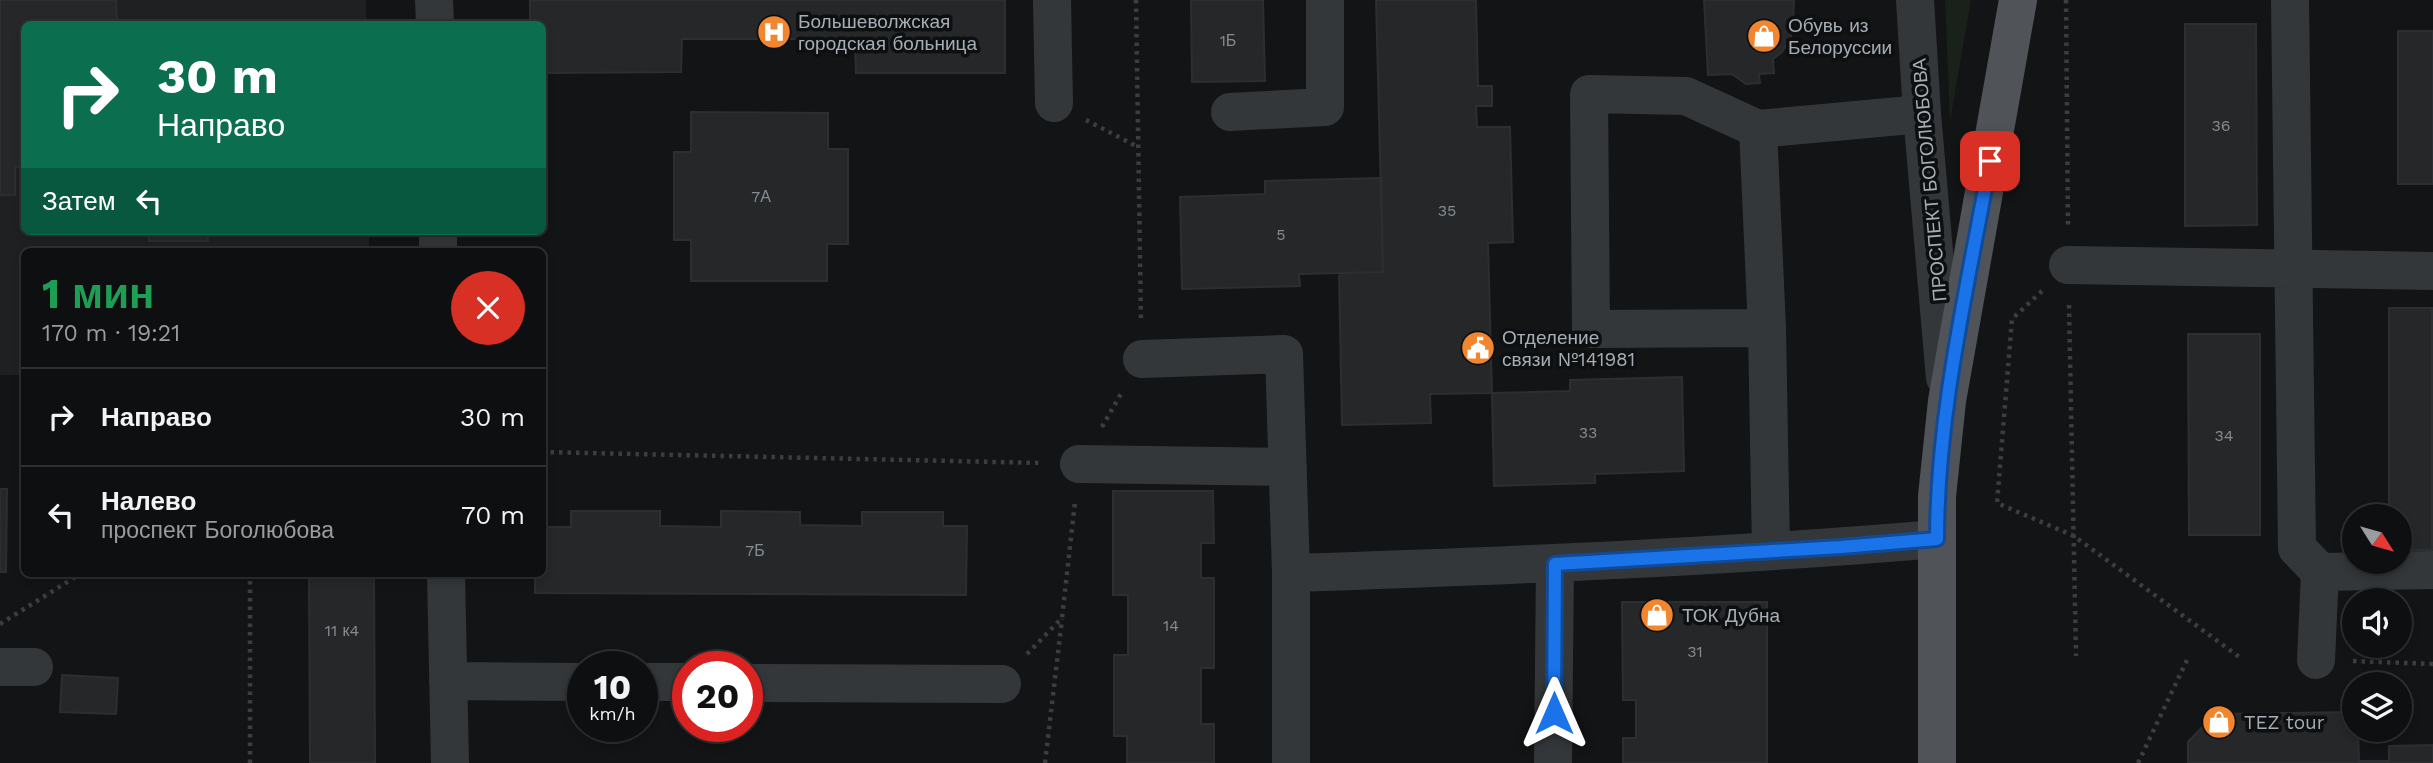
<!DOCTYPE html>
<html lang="ru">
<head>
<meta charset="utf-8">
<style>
	:root { --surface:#0e0f10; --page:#171819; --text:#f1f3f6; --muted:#9b9c9f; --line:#2e2f30 }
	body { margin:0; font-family:"Work Sans",sans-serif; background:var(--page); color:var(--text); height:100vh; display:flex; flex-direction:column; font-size:26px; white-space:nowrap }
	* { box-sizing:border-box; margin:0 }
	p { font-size:23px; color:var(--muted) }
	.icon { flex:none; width:38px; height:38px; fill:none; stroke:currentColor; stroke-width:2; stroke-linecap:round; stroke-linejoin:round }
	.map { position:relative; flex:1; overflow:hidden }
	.panel { position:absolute; left:21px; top:248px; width:525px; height:329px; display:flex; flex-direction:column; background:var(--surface); border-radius:10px; box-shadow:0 4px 10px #0003,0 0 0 2px var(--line) }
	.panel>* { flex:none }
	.guide { position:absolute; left:21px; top:21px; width:525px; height:214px; border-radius:10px; box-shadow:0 4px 10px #0003,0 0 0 2px var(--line); background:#0b6e4f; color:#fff; overflow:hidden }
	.needle { width:46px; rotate:127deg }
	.fabs { position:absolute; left:2342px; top:504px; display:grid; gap:14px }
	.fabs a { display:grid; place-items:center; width:70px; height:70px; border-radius:50%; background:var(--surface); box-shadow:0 4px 10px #0003,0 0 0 2px var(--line); font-size:35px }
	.speed { position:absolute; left:567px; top:651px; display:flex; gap:14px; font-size:35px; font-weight:700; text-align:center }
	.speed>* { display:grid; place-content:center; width:91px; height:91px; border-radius:50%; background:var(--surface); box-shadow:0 4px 10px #0003,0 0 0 2px var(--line); line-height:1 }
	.speed small { font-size:18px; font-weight:400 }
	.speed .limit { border:10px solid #d22; background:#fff; color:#111 }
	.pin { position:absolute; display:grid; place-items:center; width:60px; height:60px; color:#fff; margin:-30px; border-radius:14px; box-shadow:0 4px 10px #0006 }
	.me { position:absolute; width:77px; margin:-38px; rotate:0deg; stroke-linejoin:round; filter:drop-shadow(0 0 5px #0008) }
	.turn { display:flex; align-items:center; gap:24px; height:147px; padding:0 21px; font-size:32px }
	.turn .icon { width:91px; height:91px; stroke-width:2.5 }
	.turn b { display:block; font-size:49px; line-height:60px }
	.then { display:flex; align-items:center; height:66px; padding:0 21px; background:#0003; gap:14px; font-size:26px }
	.round { display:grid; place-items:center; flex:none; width:74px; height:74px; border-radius:37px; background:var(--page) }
	.headline { display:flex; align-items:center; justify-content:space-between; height:119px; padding:0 21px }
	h1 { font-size:42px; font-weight:700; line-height:52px; color:#1e9e55 }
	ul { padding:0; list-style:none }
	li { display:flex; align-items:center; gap:21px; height:98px; padding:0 21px; border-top:2px solid var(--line) }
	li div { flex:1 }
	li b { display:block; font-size:26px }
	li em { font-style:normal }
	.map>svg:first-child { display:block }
	.built { fill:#1f2022 }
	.green { fill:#1a201a }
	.building { fill:#262729; stroke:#2d2e31; stroke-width:2 }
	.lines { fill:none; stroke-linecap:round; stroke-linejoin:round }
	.path { stroke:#3a3e41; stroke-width:4.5; stroke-dasharray:3.5 5; stroke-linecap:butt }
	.minor { stroke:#34373a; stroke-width:38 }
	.major { stroke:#505459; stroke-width:38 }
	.route-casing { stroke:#114b97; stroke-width:18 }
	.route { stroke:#1a73e8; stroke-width:12 }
	.labels { text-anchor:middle; stroke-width:7; stroke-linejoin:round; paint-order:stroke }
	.number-label { font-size:16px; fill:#848c92 }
	.poi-label { font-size:19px; fill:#a5aeb6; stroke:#0e0f10; text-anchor:start }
	.street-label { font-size:19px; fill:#a5aeb6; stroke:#0e0f10 }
</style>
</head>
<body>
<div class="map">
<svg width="2433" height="763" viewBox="0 0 2433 763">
	<rect width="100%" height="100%" fill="#131415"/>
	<path class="built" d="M0,0H366V24H24V231H369V252H24V375H0Z"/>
	<path class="green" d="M1945,0H1971L1950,121Z"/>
	<path class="building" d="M0,0H116L117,24H24V167H15V195H0Z
		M530,0H1005V73H856L855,39H682L681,72L542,73V24H530Z
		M1191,0H1263L1265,81L1192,82Z
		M1376,0H1476L1478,86H1492V106H1476L1477,127H1510L1513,242L1488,243L1492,393L1430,394L1431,423L1342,425L1339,273L1383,272Z
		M1704,0H1794L1793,28L1790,39L1782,52L1773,59L1774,73L1759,74L1760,83L1746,84L1732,74L1708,75Z
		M2185,24H2256L2257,225L2185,226Z
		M2398,31H2433V184H2398Z
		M691,112L828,113V149H848V244H827V281H691V240H674V152H691Z
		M1381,178L1383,272L1299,274L1300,286L1182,289L1180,197L1265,194V181Z
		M149,231H208V241H149Z
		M2389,308H2432V550H2399V516H2389Z
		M2188,334H2260V535H2189Z
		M1682,377L1684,471L1595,474V483L1494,486L1492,393L1570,391V380Z
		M0,489H7L6,572H0Z
		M1113,491H1213L1214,543H1201V578H1214V668H1201V724H1214V763H1127V736H1114V655H1128V595H1113Z
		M571,511H660V526L721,527V511L800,512V525L862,526V512H943V526H967L966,595L535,593V574H542V527H571Z
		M309,574H374L375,763H310Z
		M1622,602H1767V763H1623V738H1636V700H1623Z
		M62,675L118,678L116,714L60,712Z
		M2354,712V730H2358L2359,763H2188V742L2215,714Z
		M2433,745V763H2359V761H2389V746Z"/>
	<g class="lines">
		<path class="path" d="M1136,0L1141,322
			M2066,0L2068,227
			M1086,120L1138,147
			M2042,291L2012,319L1997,503L2074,536L2242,659
			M2069,305L2076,656
			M1102,427L1122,392
			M542,452L1043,463
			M0,624L80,574
			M1027,654L1062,618L1075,502
			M2353,661L2433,664
			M250,763V574
			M1045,763L1062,619
			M2138,763L2188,658"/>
		<path class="minor" d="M434,0L435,24
			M1052,0L1054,103
			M1915,0L1922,114L1945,378
			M2290,0L2297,548L2320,572
			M1230,112L1325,107V0
			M1758,129L1767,328L1771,551
			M438,231V252
			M2068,265L2433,271
			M1767,328L1591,329L1589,94L1686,96L1758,129L1922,114
			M1142,359L1284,354L1291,573
			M1079,464L1288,467
			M446,574L450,763
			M2316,660L2320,572L2433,570
			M0,667H34
			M448,681L583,682
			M642,682H688
			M747,683L1002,684
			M1291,763V573C1506,566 1722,557 1937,539
			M1553,763L1555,564"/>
		<path class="major" d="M1937,763V496L1947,401L2018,0"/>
	</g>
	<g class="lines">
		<g class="route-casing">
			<path id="route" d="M1554,713L1555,564L1841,547L1937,539C1937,413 1968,285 1990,161"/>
		</g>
		<use href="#route" class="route"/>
	</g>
	<defs>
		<g id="hospital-disc" transform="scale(1.75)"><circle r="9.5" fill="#f2862e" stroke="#0e0f10"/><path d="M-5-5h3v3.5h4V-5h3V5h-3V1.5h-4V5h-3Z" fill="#fff"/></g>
		<g id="shop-disc" transform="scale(1.75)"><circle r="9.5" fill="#f2862e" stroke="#0e0f10"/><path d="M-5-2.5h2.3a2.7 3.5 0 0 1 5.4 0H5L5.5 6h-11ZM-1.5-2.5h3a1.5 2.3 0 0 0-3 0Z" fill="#fff"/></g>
		<g id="civic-disc" transform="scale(1.75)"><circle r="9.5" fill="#f2862e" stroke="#0e0f10"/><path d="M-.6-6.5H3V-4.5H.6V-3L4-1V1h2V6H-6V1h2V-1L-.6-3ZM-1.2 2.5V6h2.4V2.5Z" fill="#fff"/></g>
	</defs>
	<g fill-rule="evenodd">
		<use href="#hospital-disc" x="774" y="32"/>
		<use href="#shop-disc" x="1764" y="36"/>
		<use href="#civic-disc" x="1478" y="348"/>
		<use href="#shop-disc" x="1657" y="615"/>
		<use href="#shop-disc" x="2219" y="722"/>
	</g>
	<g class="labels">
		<g class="number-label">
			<text x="1228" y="46">1Б</text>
			<text x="2221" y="131">36</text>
			<text x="761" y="202">7А</text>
			<text x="1447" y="216">35</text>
			<text x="1281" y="240">5</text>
			<text x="1588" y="438">33</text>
			<text x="2224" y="441">34</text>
			<text x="755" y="556">7Б</text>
			<text x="1171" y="631">14</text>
			<text x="342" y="636">11 к4</text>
			<text x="1695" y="657">31</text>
		</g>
		<g class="poi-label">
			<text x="798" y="28">Большеволжская<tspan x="798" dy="22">городская больница</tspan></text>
			<text x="1788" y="32">Обувь из<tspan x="1788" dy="22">Белоруссии</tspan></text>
			<text x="1502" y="344">Отделение<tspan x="1502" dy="22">связи №141981</tspan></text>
			<text x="1682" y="622">ТОК Дубна</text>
			<text x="2244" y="729">TEZ tour</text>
		</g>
		<g class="street-label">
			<text transform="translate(1929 180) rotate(-95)" y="7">ПРОСПЕКТ БОГОЛЮБОВА</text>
		</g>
	</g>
</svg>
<div class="fabs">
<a><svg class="needle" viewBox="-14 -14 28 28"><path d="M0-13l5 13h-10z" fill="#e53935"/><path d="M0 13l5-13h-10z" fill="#9b9c9f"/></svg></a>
<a><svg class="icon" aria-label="sound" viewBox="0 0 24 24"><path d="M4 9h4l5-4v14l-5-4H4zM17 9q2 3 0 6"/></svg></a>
<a><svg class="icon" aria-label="layers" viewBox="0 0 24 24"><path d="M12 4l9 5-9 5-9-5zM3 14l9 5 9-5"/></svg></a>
</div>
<div class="speed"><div>10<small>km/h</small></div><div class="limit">20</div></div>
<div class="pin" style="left:1990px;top:161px;background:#d93025"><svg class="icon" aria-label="arrive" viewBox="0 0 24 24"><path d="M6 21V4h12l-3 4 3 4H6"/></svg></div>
<svg class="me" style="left:1554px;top:713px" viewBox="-20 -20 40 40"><path d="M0-17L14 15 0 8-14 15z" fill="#1a73e8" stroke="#fff" stroke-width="4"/></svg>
<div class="guide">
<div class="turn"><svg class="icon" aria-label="right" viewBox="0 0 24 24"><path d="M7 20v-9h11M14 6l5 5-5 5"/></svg><div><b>30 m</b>Направо</div></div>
<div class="then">Затем<svg class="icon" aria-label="left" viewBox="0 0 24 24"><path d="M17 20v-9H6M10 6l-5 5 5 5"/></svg></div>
</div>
<section class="panel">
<div class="headline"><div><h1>1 мин</h1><p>170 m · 19:21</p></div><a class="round" style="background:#d93025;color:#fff"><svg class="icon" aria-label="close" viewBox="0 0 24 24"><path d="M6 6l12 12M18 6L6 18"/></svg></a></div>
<ul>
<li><svg class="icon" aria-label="right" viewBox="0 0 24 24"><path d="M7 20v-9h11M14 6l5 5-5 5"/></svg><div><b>Направо</b></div><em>30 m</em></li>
<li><svg class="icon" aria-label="left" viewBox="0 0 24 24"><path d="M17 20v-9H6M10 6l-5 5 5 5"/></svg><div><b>Налево</b><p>проспект Боголюбова</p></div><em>70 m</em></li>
</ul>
</section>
</div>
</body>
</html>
